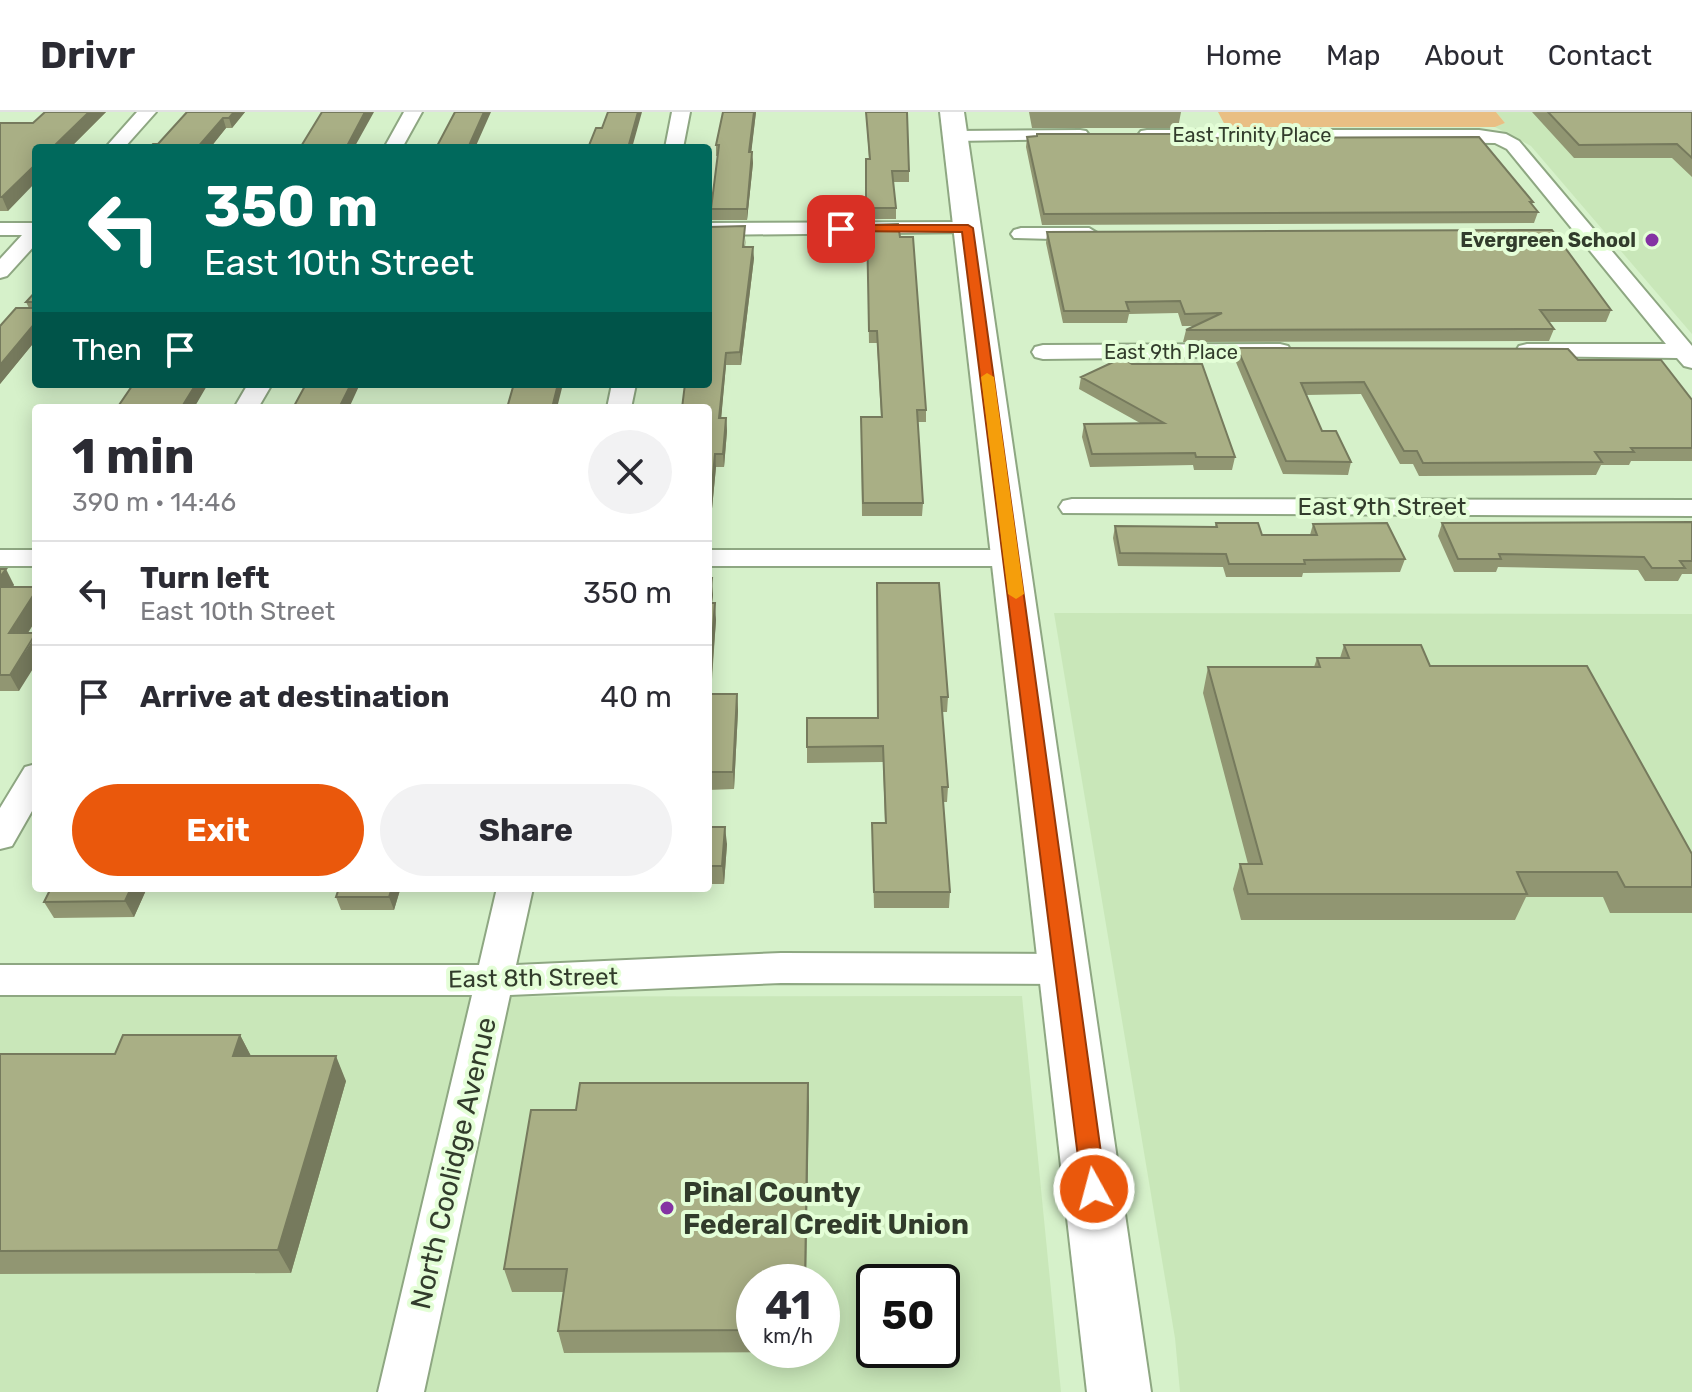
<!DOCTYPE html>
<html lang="en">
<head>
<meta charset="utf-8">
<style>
	:root { --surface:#fff; --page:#f2f2f3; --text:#2b2b33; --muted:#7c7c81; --line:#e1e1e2; --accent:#ea580c }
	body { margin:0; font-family:Rubik,sans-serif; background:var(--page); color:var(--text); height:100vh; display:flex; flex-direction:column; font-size:30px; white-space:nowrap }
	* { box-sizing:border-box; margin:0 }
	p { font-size:26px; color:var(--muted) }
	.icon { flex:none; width:44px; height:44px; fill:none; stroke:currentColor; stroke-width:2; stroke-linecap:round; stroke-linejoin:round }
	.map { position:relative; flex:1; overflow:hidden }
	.sheet { position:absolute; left:32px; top:292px; width:680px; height:488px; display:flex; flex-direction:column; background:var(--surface); border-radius:8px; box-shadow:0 4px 20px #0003 }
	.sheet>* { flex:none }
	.banner { position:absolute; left:32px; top:32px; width:680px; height:244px; border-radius:8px; box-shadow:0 4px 20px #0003; background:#00695c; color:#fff; overflow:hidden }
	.speed { position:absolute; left:736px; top:1152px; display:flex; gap:16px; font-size:40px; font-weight:700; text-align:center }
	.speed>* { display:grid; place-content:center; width:104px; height:104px; border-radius:50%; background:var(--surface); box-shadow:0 4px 20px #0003; line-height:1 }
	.speed small { font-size:20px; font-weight:400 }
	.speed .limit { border:4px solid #111; border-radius:12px; background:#fff; color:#111 }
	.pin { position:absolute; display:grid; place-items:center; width:68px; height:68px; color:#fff; margin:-34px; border-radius:16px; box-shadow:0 4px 12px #0006 }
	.me { position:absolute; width:88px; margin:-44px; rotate:353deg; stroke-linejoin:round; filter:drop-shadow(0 0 6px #0008) }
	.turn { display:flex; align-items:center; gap:28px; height:168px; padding:0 40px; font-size:36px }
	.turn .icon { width:104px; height:104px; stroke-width:2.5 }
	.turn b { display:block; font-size:56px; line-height:68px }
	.then { display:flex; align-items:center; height:76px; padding:0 40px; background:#0003; gap:16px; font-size:30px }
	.round { display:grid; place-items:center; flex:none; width:84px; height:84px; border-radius:42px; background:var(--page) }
	.headline { display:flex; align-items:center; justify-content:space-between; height:136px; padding:0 40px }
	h1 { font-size:48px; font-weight:700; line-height:60px }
	.primary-button { display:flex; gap:16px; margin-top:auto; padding:16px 40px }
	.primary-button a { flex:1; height:92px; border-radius:48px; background:var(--accent); color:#fff; font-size:32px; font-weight:700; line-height:92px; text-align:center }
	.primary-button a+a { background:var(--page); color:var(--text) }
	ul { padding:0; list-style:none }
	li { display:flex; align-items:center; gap:24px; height:104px; padding:0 40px; border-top:2px solid var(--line) }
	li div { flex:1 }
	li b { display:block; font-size:30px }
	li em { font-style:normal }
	header { display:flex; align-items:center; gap:48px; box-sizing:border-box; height:112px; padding:0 40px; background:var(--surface); border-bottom:2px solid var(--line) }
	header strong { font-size:38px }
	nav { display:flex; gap:44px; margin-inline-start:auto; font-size:28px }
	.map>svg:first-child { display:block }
	.built { fill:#c9e7b9; fill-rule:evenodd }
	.green { fill:#e9bf84 }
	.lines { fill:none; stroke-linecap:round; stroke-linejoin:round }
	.street-casing { stroke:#8ea782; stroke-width:4 }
	.secondary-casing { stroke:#8ea782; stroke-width:4 }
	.street { fill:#fff; fill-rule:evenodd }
	.secondary { fill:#fff; fill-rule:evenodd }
	.wall { fill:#919672 }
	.shaded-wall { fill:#767a5d }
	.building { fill:#a9af85; stroke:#767a5d; stroke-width:2 }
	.route { fill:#ea580c; stroke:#983908; stroke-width:2 }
	.slow { fill:#f59e0b }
	.poi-dot { fill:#8433a3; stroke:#e4fed7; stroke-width:3 }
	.labels { text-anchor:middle; stroke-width:8; stroke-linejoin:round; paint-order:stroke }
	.far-street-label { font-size:20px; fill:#323c2c; stroke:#e4fed7 }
	.far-poi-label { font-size:20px; font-weight:bold; fill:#323c2c; stroke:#e4fed7; text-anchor:end }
	.street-label { font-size:24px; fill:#323c2c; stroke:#e4fed7 }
	.near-street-label { font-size:28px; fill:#323c2c; stroke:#e4fed7 }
	.near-poi-label { font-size:28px; font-weight:bold; fill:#323c2c; stroke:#e4fed7; text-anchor:start }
</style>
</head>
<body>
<header>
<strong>Drivr</strong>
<nav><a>Home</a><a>Map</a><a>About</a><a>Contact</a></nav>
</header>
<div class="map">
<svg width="1692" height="1280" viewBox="0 0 1692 1280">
	<rect width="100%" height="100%" fill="#d6f1ca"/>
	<path class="built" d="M1496,0H1692V222L1531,34L1495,15L1505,11Z
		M1054,501L1692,502V1280H1180L1175,1226Z
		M1022,884L1061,1280H0V885ZM754,1170H822V1238H754ZM874,1170H942V1238H874Z"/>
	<path class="green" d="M1218,0H1496L1505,11L1495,15H1226Z"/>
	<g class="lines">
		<g class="street-casing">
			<path id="street" d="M137,0H156L124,36H105Z
				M404,0H422L402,36H384Z
				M672,0H690L683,36H665Z
				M1080,18L1086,19L1089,23L1086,27L955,29L946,24L955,19Z
				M1147,18H1479L1506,22L1519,29L1692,234V256L1684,254L1677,246L1519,244L1516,239L1519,234L1527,232H1666L1507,37L1495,31L1141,27L1138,23L1141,19Z
				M968,110L975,112L978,116L975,120L708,123V111Z
				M0,111H36V132L7,164L0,166V147L22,123H0Z
				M1021,116H1089L1099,122L1089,128L1014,126L1011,122L1014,118Z
				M1280,232L1288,234L1291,239L1288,244L1043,247L1035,245L1032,240L1035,235L1043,233Z
				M248,272H272L258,296H234Z
				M612,272H636L631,296H607Z
				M1072,387L1692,388V404L1063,401L1059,395L1063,389Z
				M0,438H36V454H0Z
				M708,438H1011L1021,440L1025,446L1021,452L1011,454H708Z
				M36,652V692L12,734L0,737V696L25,655Z
				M497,776H533L516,853L781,841L1066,842L1079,847L1084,857L1079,867L1066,872L781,871L510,883L424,1280H378L472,883H0V853H479Z"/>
		</g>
		<g class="secondary-casing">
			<path id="secondary" d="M940,0H964L1151,1280H1087Z"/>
		</g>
		<use href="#street" class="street"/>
		<use href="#secondary" class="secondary"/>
	</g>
	<path class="wall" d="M45,0H106L70,36H36L8,99H0V11H33Z
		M187,0H245L232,16H226L210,36H149L158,32Z
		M756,0L751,40L753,51L747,108H712L711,97L718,44H716V33Z
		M866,0L909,59V70H893L896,96V107H866V47H869Z
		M1029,0H1181L1178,16H1032Z
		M1532,0H1692V65L1672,46H1574Z
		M1037,22L1199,26L1533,90L1532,92L1538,100L1534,111L1042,113L1026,35L1027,25L1037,24Z
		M867,113L926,298V310H918L923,391L922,404H862L861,305H881L877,231H869Z
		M1047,120L1611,198L1606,210H1548L1554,217L1549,229L1183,230L1186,218L1195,214H1182L1178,201L1129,202L1127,211H1063L1046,131Z
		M746,126L745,135L754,146L741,253H726L721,306H726L727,319L724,355H716L711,407H708V296Z
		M36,179V228L0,272V214L29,196L26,190Z
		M1237,236L1578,248L1692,288V349H1631L1629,353H1601L1596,363L1419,364L1413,352H1400L1361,282L1306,283L1322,319L1351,350L1348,363L1283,362L1235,248Z
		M1081,265L1235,345L1232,358H1194L1193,353L1090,355L1082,325L1084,312L1140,311L1079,277Z
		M145,274L194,296H117Z
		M1692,410V462H1682L1678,469H1645L1638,458L1498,455L1496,460H1454L1438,424L1442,411Z
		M1216,411L1262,423H1310L1313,412L1405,447L1400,460L1303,461L1302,465H1226L1223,455L1118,454L1113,426L1115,414L1215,415Z
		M0,457L14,473L12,475H36V508L28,521L19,579H0Z
		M708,466L713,483L712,491L716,508L711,582H737L738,599L734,677L708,678Z
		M877,471L948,585L947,600H942L948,675L947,690H943L950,780L949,796H874L872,711H885L883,650L807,651V606H878Z
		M1344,533L1430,554L1692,742V801H1610L1603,785H1526L1515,808H1241L1233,777L1240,752H1248L1203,581L1208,555H1314L1317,546H1340Z
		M708,715L727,732L724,772H708Z
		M51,776H147L134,805L54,806L44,790Z
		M339,776H416V778H400L394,798H341L336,785Z
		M240,923L251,944L346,969L291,1161L0,1162V942H115Z
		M808,971L809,995L754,1170V1238H805V1240L564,1241L558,1219L563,1180H512L504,1157L576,998Z"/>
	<path class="shaded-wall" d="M89,0H106L70,36H52Z
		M234,0H245L232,16L229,6Z
		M365,0H374L354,36H346Z
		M484,0H491L475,36H468Z
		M638,0H642L632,36H628Z
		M754,0H756L750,51L749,40Z
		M223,6L226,16L210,36H197Z
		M752,40L753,51L747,108V97Z
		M36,52V70L8,99L2,85Z
		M753,135L754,146L741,253L740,240Z
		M36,210V228L0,272V253Z
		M726,241V253L720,319L719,306Z
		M196,272H208L194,296H185L183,293Z
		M351,272H360L349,296H339Z
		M558,272H563L557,296H552Z
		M726,306L727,319L724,355L723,342Z
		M715,342L716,355L711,407L710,394Z
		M6,457L14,473L1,491L0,489V465Z
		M712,466L713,483L710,508L709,491Z
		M36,479V508L17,537L9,521Z
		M715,491L716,508L709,599L708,578Z
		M36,523V552L19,579L10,563Z
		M737,582L738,599L734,677L733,660Z
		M725,715L727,732L724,772L722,754Z
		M131,776H147L134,805L125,789Z
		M392,776H399L400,778L394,798L389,785Z
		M240,923L253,948L233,944Z
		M336,944L346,969L291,1161L278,1138Z
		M808,971L809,995L806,1170H805Z"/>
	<path class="building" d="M45,0H89L52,36H36V52L2,85H0V11H33Z
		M187,0H234L229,6H223L197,36H149L153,32H158Z
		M322,0H365L346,36H300Z
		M455,0H484L468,36H436Z
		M608,0H638L628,36H588L596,16H602Z
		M723,0H754L749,40H752L747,97H711L719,33H716Z
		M866,0H907L909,59H892L896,96H866V47H870Z
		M1548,0H1692V46L1677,32L1579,33Z
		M1037,22H1187L1199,26L1479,25L1533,90H1530L1538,100L1044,102L1027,25L1037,24Z
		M898,112L900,125H913L926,298H917L923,391H863L861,305H882L877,219H869L867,113Z
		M745,114L743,135H753L740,240L726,241L719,306H726L723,342H715L710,394H708V296H682L685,272H708V124L709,115Z
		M1552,118L1611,198H1540L1554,217L1186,218L1222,201L1185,202L1180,189L1126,190L1129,199H1064L1047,120Z
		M36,179V190H26Z
		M16,196H36V210L0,253V214Z
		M1237,236L1568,237L1578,248H1661L1692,288V336H1631L1634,340H1595L1602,350L1423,351L1417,339H1404L1364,270L1301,271L1322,319H1336L1351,350L1286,349Z
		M1122,246L1132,252H1202L1235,345H1196L1195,341L1092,342L1084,312L1164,311L1081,265Z
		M147,272H196L183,293H174L172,296H117L132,274H145Z
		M306,272H351L339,296H293Z
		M517,272H558L552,296H507L513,275H516Z
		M1692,410V449H1680L1685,456H1652L1644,445L1499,442L1501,447H1458L1442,411Z
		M1216,411H1258L1262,423H1317L1313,412L1387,411L1405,447L1304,448L1305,452H1229L1226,442L1120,441L1115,414L1217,415Z
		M0,457H6L0,465Z
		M708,466H712L709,491H715L708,578Z
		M877,471H939L948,585H941L948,675H942L950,780H874L872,711H886L883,634L807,635V606H878Z
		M0,475H36V479L9,521H36L10,563H0Z
		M1344,533H1421L1430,554H1587L1692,742V775H1625L1617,760H1517L1527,782H1248L1240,752H1262L1208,555H1320L1317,546H1349Z
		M708,582H737L733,660H708Z
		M708,715H725L722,754H708Z
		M51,776H131L125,789L44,790Z
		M339,776H392L389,785H336Z
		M123,923H240L233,944H336L278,1138L0,1139V942H115Z
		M580,971H808L805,1170H754V1218L558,1219L567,1157H504L531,998H576Z"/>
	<path class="route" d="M841,113H968L973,116L1106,1077L1102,1084L1094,1088L1085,1084L1082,1077L962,120L837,119V114Z"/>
	<path class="slow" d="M987,261L994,265L1024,482L1016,487L1008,482L981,265Z"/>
	<g class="poi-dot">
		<circle cx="1652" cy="128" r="8"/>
		<circle cx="667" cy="1096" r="8"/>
	</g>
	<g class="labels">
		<g class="far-street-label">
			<text x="1252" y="30">East Trinity Place</text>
			<text x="1171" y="247">East 9th Place</text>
		</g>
		<g class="far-poi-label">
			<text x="1636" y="135">Evergreen School</text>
		</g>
		<g class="street-label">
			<text x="1382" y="403">East 9th Street</text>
			<text transform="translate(533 866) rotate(-1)" y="8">East 8th Street</text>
		</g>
		<g class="near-street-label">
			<text transform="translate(453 1051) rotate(-77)" y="10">North Coolidge Avenue</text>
		</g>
		<g class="near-poi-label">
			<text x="683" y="1090">Pinal County<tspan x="683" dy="32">Federal Credit Union</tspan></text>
		</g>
	</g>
</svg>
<div class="speed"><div>41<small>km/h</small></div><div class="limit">50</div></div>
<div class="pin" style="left:841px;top:117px;background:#d93025"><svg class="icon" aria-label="arrive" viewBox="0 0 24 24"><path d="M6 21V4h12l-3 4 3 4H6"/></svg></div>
<svg class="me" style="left:1094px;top:1077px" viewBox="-20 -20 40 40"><circle r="17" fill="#ea580c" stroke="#fff" stroke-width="3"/><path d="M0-11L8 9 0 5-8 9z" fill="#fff"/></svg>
<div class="banner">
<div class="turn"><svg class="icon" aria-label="left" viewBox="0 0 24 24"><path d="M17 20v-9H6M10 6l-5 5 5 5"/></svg><div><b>350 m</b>East 10th Street</div></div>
<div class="then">Then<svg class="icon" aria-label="arrive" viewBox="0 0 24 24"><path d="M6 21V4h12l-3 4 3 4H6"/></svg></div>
</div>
<section class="sheet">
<div class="headline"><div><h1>1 min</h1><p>390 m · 14:46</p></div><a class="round"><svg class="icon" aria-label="close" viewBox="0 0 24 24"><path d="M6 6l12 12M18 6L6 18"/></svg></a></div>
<ul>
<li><svg class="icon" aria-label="left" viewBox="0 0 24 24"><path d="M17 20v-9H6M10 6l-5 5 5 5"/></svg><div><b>Turn left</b><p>East 10th Street</p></div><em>350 m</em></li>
<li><svg class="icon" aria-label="arrive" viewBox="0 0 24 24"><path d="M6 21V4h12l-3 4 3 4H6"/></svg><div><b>Arrive at destination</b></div><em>40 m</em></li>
</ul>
<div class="primary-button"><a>Exit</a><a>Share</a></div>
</section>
</div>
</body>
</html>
